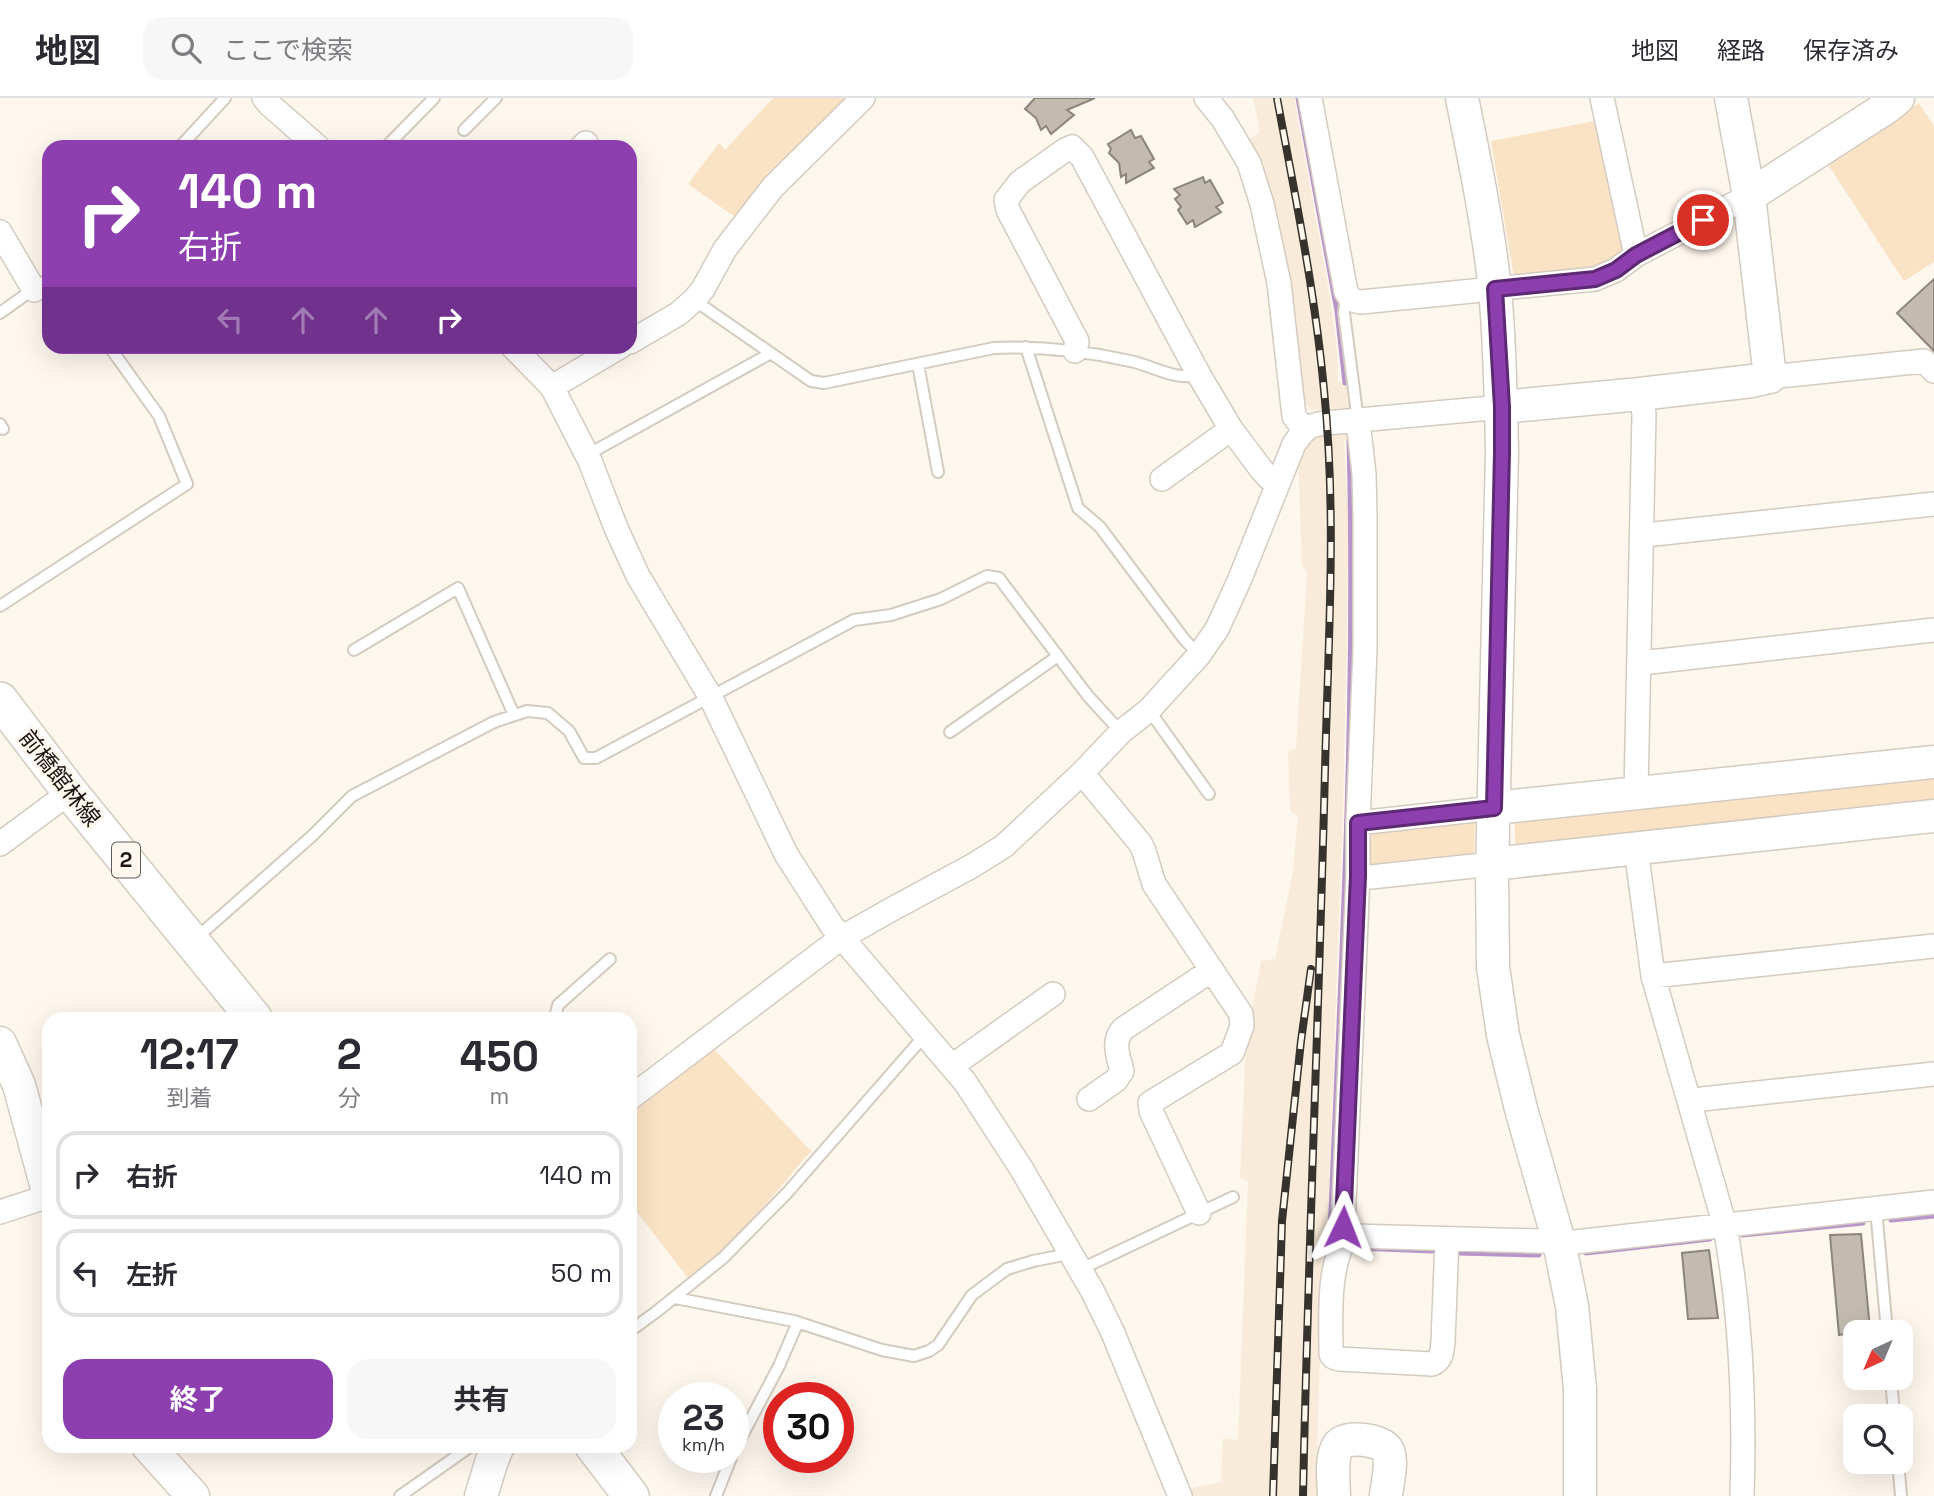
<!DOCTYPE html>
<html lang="ja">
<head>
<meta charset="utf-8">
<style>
	:root { --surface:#fff; --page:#f7f7f7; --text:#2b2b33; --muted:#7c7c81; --line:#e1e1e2; --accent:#8d3fb0 }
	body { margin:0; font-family:"Space Grotesk","Noto Sans JP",sans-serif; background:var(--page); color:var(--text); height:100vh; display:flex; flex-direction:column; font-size:26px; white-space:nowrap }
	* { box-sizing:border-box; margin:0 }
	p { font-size:23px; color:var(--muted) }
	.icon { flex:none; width:38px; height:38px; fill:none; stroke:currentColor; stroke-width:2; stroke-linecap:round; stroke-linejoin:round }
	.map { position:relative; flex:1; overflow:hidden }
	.sheet { position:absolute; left:42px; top:914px; width:595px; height:441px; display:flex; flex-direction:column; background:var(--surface); border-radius:21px; box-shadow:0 7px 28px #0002 }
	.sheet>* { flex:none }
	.top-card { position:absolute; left:42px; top:42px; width:595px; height:214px; border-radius:21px; box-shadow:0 7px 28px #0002; background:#8d3fb0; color:#fff; overflow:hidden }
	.needle { width:46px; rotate:224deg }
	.fabs { position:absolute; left:1843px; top:1222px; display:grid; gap:14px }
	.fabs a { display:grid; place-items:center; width:70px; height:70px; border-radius:14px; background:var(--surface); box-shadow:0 7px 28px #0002; font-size:35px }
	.speed { position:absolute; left:658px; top:1284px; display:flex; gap:14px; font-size:35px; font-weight:700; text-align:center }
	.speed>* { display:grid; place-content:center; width:91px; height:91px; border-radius:50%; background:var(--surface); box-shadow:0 7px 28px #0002; line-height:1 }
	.speed small { font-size:18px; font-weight:400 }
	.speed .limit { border:10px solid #d22; background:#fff; color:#111 }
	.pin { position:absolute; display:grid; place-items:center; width:60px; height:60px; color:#fff; margin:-30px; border:4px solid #fff; border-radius:50%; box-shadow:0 2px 7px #0007 }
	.me { position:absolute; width:77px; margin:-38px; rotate:2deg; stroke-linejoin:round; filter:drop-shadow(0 0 5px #0008) }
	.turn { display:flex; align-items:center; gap:24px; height:147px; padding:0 21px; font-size:32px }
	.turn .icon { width:91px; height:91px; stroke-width:2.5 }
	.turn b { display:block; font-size:49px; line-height:60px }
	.lanes { display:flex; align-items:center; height:66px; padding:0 21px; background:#0003; justify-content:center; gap:35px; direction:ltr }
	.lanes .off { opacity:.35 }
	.eta { display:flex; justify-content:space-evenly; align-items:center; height:119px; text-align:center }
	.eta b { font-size:42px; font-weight:700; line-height:49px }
	.button { display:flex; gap:14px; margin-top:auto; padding:14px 21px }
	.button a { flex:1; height:80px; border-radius:21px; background:var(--accent); color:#fff; font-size:28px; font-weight:700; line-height:80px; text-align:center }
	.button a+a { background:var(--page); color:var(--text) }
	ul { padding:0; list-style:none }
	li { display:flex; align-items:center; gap:21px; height:88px; margin:0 14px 10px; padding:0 7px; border:4px solid var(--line); border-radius:21px }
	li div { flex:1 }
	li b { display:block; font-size:26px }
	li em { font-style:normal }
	header { display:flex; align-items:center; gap:42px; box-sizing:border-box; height:98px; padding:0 35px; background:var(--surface); border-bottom:2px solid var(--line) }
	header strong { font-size:33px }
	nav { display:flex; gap:38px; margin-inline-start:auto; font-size:24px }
	.search { width:490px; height:63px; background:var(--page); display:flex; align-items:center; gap:18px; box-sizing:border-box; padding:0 24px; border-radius:21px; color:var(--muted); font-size:26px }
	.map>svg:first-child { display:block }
	.built { fill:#f9ebd9 }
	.green { fill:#fae3c5 }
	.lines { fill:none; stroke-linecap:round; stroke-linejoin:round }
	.stream { stroke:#b794c9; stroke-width:5 }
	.building { fill:#c3bbb0; stroke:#8d857b; stroke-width:2 }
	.lane-casing { stroke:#d4cbc0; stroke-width:14 }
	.street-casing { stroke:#d4cbc0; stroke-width:26 }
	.secondary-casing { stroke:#d4cbc0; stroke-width:35 }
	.primary-casing { stroke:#d4cbc0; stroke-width:38 }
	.lane { stroke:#fff; stroke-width:10 }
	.street { stroke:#fff; stroke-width:23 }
	.secondary { stroke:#fff; stroke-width:32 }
	.primary { stroke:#fff; stroke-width:35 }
	.rail-casing { stroke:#36332e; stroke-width:8 }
	.rail { stroke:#fef7ee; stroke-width:5; stroke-dasharray:16; stroke-linecap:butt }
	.route-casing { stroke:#5c2972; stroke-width:18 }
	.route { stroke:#8d3fb0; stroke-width:12 }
	.labels { text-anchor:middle; stroke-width:6; stroke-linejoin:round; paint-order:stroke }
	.shield { fill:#fef7ee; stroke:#5e5a55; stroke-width:2 }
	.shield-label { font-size:21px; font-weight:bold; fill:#1a1713 }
	.street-label { font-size:23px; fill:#1a1713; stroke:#fef7ee }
</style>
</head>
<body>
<header>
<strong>地図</strong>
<div class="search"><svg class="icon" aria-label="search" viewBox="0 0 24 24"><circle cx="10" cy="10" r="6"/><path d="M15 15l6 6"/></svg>ここで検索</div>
<nav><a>地図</a><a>経路</a><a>保存済み</a></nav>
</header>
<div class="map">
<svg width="1934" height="1398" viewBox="0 0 1934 1398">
	<rect width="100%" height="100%" fill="#fef7ee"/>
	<path class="built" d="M1253,0H1294L1329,193L1337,251L1338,283L1348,287L1352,310L1311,312L1300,300L1246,44L1260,33Z
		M1341,333L1352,341L1344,342L1349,426L1343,713L1327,1140L1323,1143L1316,1398H1187L1185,1392L1221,1384L1223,1340L1238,1342L1248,1083L1240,1080L1246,943L1261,863L1275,861L1293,773L1298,718L1290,713L1288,655L1296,650L1307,475L1302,466L1298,360L1310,336Z"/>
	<path class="green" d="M773,0H854L738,121L688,86L719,45L725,52Z
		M1919,5L1934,28V164L1904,183L1827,65Z
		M1600,22L1624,149C1611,178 1542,176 1514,179L1491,43Z
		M1934,669V711L1516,758L1514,715Z
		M1475,720L1474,762L1373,771L1369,767L1367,738L1370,733Z
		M712,949L811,1053L732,1146L688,1180L630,1105V1010Z"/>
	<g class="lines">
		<path class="stream" d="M1298,0L1337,213L1345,285
			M1891,1122L1934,1118
			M1330,1135C1341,871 1356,607 1349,342
			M1742,1137L1863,1125
			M1355,1150L1433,1153
			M1459,1155L1539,1157
			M1586,1155L1710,1141"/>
	</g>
	<path class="building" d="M1035,0H1095L1067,12L1074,17L1051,36L1046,28L1041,32L1036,20L1025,11Z
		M1131,32L1135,40L1141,38L1154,61L1149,64L1154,70L1126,85V76L1121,79L1119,65L1109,55L1111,51L1108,46Z
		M1203,79L1205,85L1210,82L1223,105L1216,109L1221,114L1195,129L1193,122L1187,126L1178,112L1181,109L1175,101L1180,97L1174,91Z
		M1934,181V253L1897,215Z
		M1861,1136L1870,1231L1839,1237L1830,1137Z
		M1709,1152L1718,1220L1688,1221L1682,1155Z"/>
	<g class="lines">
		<g class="lane-casing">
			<path id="lane" d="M464,32L496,0
				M180,49L225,0
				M386,49L434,0
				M1350,200L1345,206L1344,215L1358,323
				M694,202L811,283L824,285L994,250C1040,248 1085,253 1130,263C1154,268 1175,283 1199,277
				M0,215L49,180
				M1026,249L1078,410L1100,429L1184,541L1199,557
				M918,266L938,374
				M0,326L3,331
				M587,357L771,255
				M0,508L187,386L159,318L109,248
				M354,552L458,490L514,617
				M1149,612L1209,696
				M950,634L1058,558
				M194,842L312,738L352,698L494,624L527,613L548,615L569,633L584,660H596L854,522L891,517L941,501L987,478L999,480L1088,598L1121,634
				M555,920L558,907L610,861
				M1876,1111L1887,1234
				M1079,1172L1233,1099
				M675,1200L794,1223L882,1252L914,1258L929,1253L938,1247L972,1197L1007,1171L1033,1163L1069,1156
				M630,1233L656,1214L723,1160L787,1095L925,937
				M1891,1279L1894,1318
				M733,1355L779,1268L798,1224
				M1898,1363L1901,1398
				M400,1398L471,1348
				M716,1398L731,1360"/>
		</g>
		<g class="street-casing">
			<path id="street" d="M264,0L270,7L318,49
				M1206,0L1223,21L1249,65L1262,106L1279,185L1294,318L1304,332
				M1310,0L1346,194C1350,201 1353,203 1361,204L1595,181L1616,172L1636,157L1749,98
				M1602,0L1636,157
				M582,49L586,45
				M0,134L34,192
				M630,244L678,216L694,202L703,191L725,151L773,89L863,0
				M512,248L552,289L590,363L616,430L638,478L710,598L786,756L832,828L965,984L1021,1070L1093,1194L1113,1235L1180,1398
				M1075,253L1077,243L1008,112L1006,102L1020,84L1065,52L1072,49L1082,59L1199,277L1231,331L1261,371L1269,380L1278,386
				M1770,279L1924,263L1934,273
				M552,289L621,248
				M1358,323L1364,376L1365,417V552L1358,725V778L1343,1129L1347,1136C1327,1173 1331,1215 1331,1256L1333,1259L1339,1261L1432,1266C1442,1262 1442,1253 1443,1244L1447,1141
				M1162,381L1231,331
				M1642,435L1654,436L1934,406
				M1639,564H1650L1934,532
				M1082,675L1140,745L1144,753L1154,786L1241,916L1242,928L1232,955L1150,1005L1151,1013L1199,1115
				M1636,694L1644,316L1640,296
				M1358,725L1494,710
				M0,746L70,694
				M1636,751L1653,878L1725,1128C1741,1217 1745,1308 1742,1398
				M1358,778L1371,779L1492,766
				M1653,878L1934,848
				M952,968L1053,896
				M630,1000L841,840L894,810L972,768L1004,748L1082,675L1121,634L1149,612L1199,557L1217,531L1239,483L1294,346C1305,331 1307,327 1326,325L1502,309
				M1089,1001L1116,982L1122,973C1118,958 1112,943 1123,931L1212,872
				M1691,1005L1702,1001L1934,976
				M0,1114L49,1098
				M1347,1136L1353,1138L1575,1144L1934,1104"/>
		</g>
		<g class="secondary-casing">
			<path id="secondary" d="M1462,0C1475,64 1488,127 1495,192C1500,246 1501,300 1502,354L1492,775L1493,869L1503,937L1521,1011L1559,1144L1572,1208L1580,1291V1398
				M1749,98L1887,9L1898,0
				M1502,309L1640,296L1752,283L1770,279L1749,98L1731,0
				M1494,710L1934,664
				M1492,766L1934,718
				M0,945L19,987L49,1097
				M148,1348L193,1398
				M481,1398L492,1362L498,1348
				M1334,1398C1334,1384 1330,1361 1338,1348C1344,1337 1383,1341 1388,1353C1393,1366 1387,1385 1386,1398"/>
		</g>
		<g class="primary-casing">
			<path id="primary" d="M0,602L70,694L254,920
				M593,1348L631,1398"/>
		</g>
		<use href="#lane" class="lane"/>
		<use href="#street" class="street"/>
		<use href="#secondary" class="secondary"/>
		<use href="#primary" class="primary"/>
		<g class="rail-casing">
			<path id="rail" d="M1277,0C1295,97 1315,194 1324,292C1337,418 1328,546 1325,672C1319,914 1308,1156 1303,1398
				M1273,1398L1282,1123L1301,943L1311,871"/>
		</g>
		<use href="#rail" class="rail"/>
	</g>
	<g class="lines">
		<g class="route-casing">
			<path id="route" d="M1343,1129L1358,778V725L1494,710L1502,354V309L1495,191L1595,181L1616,172L1636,157L1703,122"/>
		</g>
		<use href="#route" class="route"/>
	</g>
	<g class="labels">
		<rect class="shield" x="112" y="744.5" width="28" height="35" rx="5"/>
		<g class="shield-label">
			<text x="126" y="769">2</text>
		</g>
		<g class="street-label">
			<text transform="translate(60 680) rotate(52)" y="8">前橋館林線</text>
		</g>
	</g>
</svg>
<div class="fabs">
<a><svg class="needle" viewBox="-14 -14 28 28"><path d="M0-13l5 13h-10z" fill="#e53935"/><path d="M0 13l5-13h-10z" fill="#7c7c81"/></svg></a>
<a><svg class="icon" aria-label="search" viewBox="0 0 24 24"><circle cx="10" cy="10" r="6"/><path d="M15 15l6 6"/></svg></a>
</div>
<div class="speed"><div>23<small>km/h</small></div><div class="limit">30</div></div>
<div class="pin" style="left:1703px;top:122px;background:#d93025"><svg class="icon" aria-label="arrive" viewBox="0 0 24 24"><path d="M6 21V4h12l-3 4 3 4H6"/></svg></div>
<svg class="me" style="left:1343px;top:1129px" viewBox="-20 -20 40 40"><path d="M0-17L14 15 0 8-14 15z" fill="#8d3fb0" stroke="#fff" stroke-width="4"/></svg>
<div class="top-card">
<div class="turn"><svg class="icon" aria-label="right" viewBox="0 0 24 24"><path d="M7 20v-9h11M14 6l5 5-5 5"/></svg><div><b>140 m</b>右折</div></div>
<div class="lanes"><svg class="icon off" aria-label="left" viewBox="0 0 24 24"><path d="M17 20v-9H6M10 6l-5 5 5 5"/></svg><svg class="icon off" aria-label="ahead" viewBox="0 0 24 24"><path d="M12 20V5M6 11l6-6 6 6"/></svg><svg class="icon off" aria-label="ahead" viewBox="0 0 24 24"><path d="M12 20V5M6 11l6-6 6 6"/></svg><svg class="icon" aria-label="right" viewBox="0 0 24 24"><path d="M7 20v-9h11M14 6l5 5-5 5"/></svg></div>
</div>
<section class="sheet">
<div class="eta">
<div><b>12:17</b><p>到着</p></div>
<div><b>2</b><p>分</p></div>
<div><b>450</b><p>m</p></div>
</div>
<ul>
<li><svg class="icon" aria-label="right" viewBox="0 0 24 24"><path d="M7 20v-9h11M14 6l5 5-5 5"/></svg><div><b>右折</b></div><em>140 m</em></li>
<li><svg class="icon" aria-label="left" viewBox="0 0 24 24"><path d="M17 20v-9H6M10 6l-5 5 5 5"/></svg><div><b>左折</b></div><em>50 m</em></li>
</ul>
<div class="button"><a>終了</a><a>共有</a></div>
</section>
</div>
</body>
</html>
